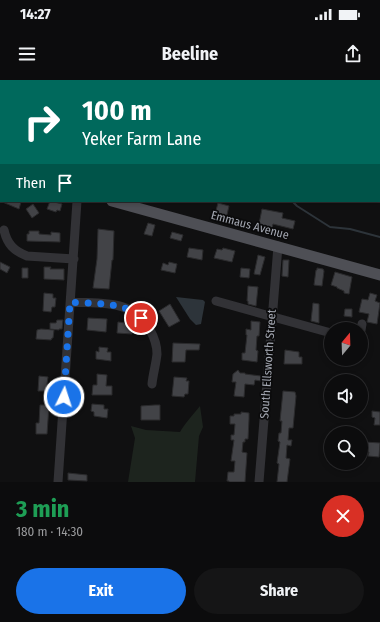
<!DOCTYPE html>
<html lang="en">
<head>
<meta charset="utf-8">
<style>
	:root { --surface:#0c0c0d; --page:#151516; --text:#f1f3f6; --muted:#9a9b9d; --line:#2c2c2e; --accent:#1a73e8 }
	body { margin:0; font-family:"Fira Sans Condensed",sans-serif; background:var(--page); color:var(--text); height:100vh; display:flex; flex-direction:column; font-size:15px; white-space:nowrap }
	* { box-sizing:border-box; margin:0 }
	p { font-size:13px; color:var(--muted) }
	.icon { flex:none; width:22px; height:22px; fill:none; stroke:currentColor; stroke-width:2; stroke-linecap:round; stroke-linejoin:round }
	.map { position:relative; height:402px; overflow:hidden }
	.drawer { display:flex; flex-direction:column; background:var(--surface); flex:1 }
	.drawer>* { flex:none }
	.hud { position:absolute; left:0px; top:0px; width:380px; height:122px; box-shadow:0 2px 6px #0003,0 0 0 1px var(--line); background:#00695c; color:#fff; overflow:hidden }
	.needle { width:26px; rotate:19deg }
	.tools { position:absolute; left:324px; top:242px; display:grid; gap:8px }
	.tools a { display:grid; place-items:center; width:44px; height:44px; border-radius:50%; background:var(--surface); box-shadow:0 2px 6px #0003,0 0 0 1px var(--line); font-size:20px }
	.pin { position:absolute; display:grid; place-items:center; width:34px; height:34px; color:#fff; margin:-17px; border:2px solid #fff; border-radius:50%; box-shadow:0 1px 4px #0007 }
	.me { position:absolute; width:44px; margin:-22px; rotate:4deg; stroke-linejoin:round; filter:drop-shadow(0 0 3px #0008) }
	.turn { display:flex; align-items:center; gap:14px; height:84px; padding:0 16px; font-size:18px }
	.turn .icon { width:52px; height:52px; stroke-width:2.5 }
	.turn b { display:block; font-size:28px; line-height:34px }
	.then { display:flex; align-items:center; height:38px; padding:0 16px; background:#0003; gap:8px; font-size:15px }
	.round { display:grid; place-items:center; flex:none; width:42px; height:42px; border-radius:21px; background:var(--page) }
	.overview { display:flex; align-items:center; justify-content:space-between; height:68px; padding:0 16px }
	h1 { font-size:24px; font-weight:700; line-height:30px; color:#1e9e55 }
	.primary-button { display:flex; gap:8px; margin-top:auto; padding:8px 16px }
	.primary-button a { flex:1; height:46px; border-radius:24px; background:var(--accent); color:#fff; font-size:16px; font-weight:700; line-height:46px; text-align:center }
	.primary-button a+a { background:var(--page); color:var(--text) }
	.status { display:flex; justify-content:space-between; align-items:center; height:28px; padding:0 20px; background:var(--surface); direction:ltr }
	.status svg { height:11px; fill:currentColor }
	header { display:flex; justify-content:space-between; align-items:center; height:52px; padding:0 16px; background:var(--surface); font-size:18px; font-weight:700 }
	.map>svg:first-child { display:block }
	.built { fill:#1c1c1e }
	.green { fill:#1d241e }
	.water { fill:#2d343a }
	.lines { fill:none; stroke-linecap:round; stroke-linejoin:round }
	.stream { stroke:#2d343a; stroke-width:2 }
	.building { fill:#424347; stroke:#2b2b2d }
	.minor { stroke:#323236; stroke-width:9 }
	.major { stroke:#4e4f55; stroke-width:11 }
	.route { stroke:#1a73e8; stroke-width:7; stroke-dasharray:0 12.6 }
	.labels { text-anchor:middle; stroke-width:3.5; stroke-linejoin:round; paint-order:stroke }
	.street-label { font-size:12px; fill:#a3a7b1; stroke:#0b0b0c }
</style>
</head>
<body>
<div class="status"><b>14:27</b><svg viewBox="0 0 49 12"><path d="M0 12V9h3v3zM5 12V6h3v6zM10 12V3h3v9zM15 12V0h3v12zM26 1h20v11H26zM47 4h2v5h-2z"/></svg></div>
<header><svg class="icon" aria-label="menu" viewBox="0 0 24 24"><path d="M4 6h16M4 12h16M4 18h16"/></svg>Beeline<svg class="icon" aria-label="share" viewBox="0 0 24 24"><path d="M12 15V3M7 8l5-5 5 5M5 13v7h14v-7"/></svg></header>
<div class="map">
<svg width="380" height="402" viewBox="0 0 380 402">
	<rect width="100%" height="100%" fill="#101011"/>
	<path class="built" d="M109,0H380V94L379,1Z"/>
	<path class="green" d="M252,0H361V1H252Z
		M200,326L203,347L199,356L195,402H128L135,358L131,346L146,350L180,352C185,343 193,335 200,326Z"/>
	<path class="water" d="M176,217L203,220L205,222L201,244L196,245L190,239Z"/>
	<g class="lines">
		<path class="stream" d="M0,16H1
			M292,121L297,126L330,147L350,149L380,157"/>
	</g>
	<path class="building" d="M0,121H18L21,122L19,129Z
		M50,121L62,124L60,131L57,130L56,132L47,129Z
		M218,123L229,126L226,139L222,138V140L214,138Z
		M33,124L39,133L32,138L26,129Z
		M262,129L283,133L282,138L295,141L293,149L273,144L271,152L258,149Z
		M148,143L155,145L152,156L144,154Z
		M98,149L114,151L113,180H112L109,209L93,208L97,179Z
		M29,151H39V154L51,155V152L60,153V162L27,161V154H29Z
		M172,152L183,155L181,161L170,158Z
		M189,168L203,170L202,180L187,177Z
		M223,168L235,171L232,182L214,178L217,169L222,170Z
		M258,175L265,177L260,195L254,194Z
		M283,180H289L288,197L282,196Z
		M0,182L10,187L7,193L0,189Z
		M169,182L177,184L175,193L161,190L163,183L168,185Z
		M44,187H51L50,189H64V200L44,199Z
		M22,188H28V198H22Z
		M241,188L250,189L249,198L240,197Z
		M317,188L323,189L324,191L322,206L314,205L316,190H317Z
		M335,192L352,197L349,214L344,213V211L337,208V207L331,205Z
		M248,206L258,207L256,226L248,224V221H247Z
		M44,213L53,214V218H56L55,227H52L51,232L43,231Z
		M370,213L377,215L375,221L380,223L377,244L367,242L369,234L359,232L362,219L368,220Z
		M313,223L319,224V243L311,241Z
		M170,224L180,241L169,247L159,231Z
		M345,229H352V237L344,236Z
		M88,238L107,239L106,252L87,250Z
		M57,240H63L62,249H59V250L50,249V243H56Z
		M251,241L260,242L259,256H257L256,270L258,271L257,282L242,280V273H245L247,255H246V249L251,250Z
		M118,242L126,243V246L133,247L132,254L117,253Z
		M41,249L54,250L53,258H52L51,260L36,259L37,250Z
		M173,263L200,264L199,270H186L185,282H172Z
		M99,267L108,268L107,272H111V281L96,279V271L99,272Z
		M285,270L299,272V277H302V284H284Z
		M238,290L240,293H245V294L261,296V301L255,300L254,305L245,304L244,317L234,316L236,302H232L233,294Z
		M97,294L107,295L106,306H112V315H92L93,305H97Z
		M39,296L48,297L46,311H38Z
		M174,297L187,298L186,301H189L188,314H185L184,317L172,316Z
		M283,311L295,312L296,316L293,348H289L288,360H292L291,366L287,365L286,378L290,379L287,402H277L279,384L277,383L280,362L278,361L279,353H281L282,341H280Z
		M92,324L104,325V329H108L107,338L94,336V332L91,331Z
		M40,325H49L47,354H36V343H39Z
		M155,325H160V340H141V326Z
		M372,331L380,332V345H374L375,338L372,337Z
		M241,332L249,333V339L248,359H245V362H243L242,372L247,373L245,402H229V401H227L228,392H234L235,381H231L234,360H231V355H234L235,344H230V336H234V334H241Z
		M365,362L380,363L379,377L368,376L369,372H364Z
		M68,393L87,395V401L68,400Z"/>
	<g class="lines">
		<path class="minor" d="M25,1V0
			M93,1V0
			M4,150C7,164 14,171 27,176L74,179
			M216,221L331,253
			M71,222C101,224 134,219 150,250C154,257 157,265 157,274C156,284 153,294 152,304
			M361,250L362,244
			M58,402L77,121
			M259,402L278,166"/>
		<path class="major" d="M0,87L1,88
			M112,121L380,195"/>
	</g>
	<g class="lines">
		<path class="route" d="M64,317L70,222C93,224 125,221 141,238"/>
	</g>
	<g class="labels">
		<g class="street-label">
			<text transform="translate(250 145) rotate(15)" y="4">Emmaus Avenue</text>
			<text transform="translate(268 284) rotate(-86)" y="4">South Ellsworth Street</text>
		</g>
	</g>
</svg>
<div class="tools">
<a><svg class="needle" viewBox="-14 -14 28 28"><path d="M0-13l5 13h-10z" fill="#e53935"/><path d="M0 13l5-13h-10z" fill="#9a9b9d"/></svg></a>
<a><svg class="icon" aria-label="sound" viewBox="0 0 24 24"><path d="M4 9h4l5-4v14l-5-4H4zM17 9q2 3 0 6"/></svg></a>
<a><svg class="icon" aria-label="search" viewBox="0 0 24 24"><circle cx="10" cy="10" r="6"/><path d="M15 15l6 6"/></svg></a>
</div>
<div class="pin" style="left:141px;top:238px;background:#d93025"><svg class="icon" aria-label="arrive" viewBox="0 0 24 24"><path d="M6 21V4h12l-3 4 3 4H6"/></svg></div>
<svg class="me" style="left:64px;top:317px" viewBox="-20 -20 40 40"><circle r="17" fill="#1a73e8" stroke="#fff" stroke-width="3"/><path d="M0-11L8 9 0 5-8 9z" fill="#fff"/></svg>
<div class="hud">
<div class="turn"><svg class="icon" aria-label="right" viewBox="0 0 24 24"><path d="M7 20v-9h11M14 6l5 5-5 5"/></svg><div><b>100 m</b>Yeker Farm Lane</div></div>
<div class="then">Then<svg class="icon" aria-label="arrive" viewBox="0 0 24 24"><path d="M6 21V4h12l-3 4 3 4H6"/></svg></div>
</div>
</div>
<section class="drawer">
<div class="overview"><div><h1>3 min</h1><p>180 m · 14:30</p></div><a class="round" style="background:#d93025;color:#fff"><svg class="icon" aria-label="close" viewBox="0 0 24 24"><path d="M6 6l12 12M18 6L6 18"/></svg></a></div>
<div class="primary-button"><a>Exit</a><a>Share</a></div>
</section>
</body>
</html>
